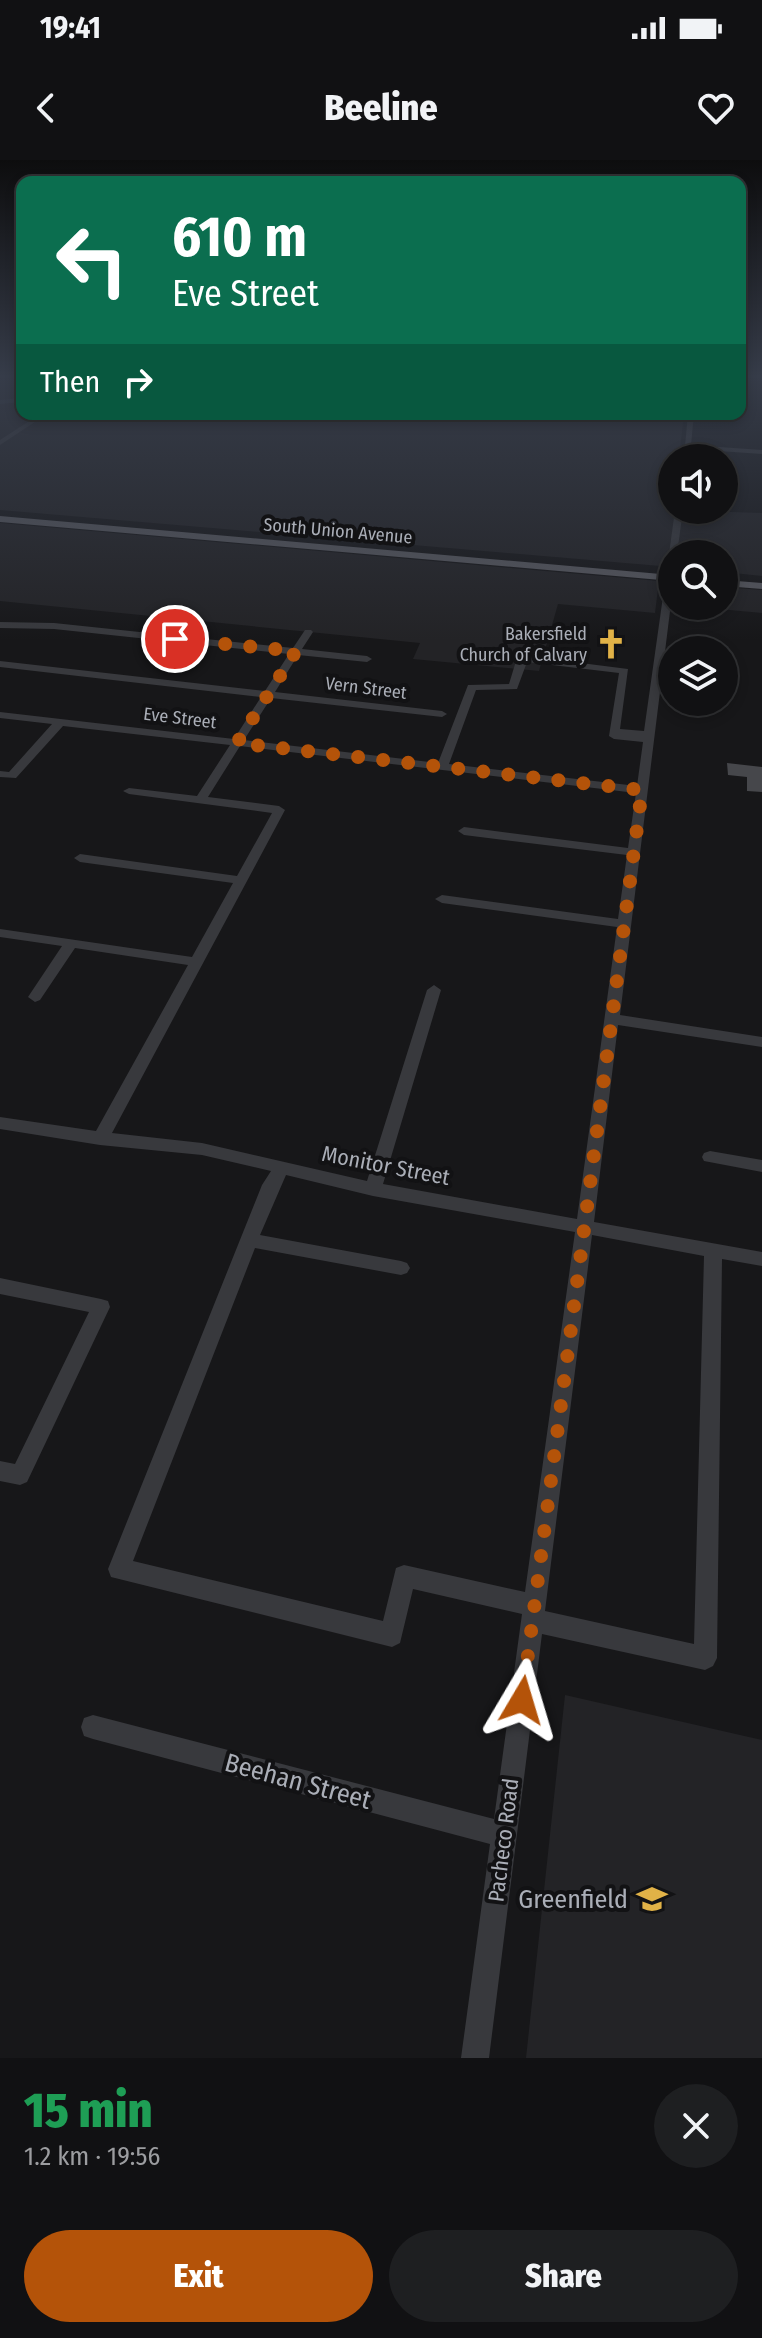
<!DOCTYPE html>
<html lang="en">
<head>
<meta charset="utf-8">
<style>
	:root { --surface:#111113; --page:#1e1f21; --text:#f1f3f6; --muted:#9c9da0; --line:#303133; --accent:#b45309 }
	body { margin:0; font-family:"Fira Sans Condensed",sans-serif; background:var(--page); color:var(--text); height:100vh; display:flex; flex-direction:column; font-size:30px; white-space:nowrap }
	* { box-sizing:border-box; margin:0 }
	p { font-size:26px; color:var(--muted) }
	.icon { flex:none; width:44px; height:44px; fill:none; stroke:currentColor; stroke-width:2; stroke-linecap:round; stroke-linejoin:round }
	.map { position:relative; height:1898px; overflow:hidden }
	.details { display:flex; flex-direction:column; background:var(--surface); flex:1 }
	.details>* { flex:none }
	.hud { position:absolute; left:16px; top:16px; width:730px; height:244px; border-radius:16px; box-shadow:0 4px 12px #0003,0 0 0 2px var(--line); background:#0b6e4f; color:#fff; overflow:hidden }
	.tools { position:absolute; left:658px; top:284px; display:grid; gap:16px }
	.tools a { display:grid; place-items:center; width:80px; height:80px; border-radius:50%; background:var(--surface); box-shadow:0 4px 12px #0003,0 0 0 2px var(--line); font-size:40px }
	.pin { position:absolute; display:grid; place-items:center; width:68px; height:68px; color:#fff; margin:-34px; border:4px solid #fff; border-radius:50%; box-shadow:0 2px 8px #0007 }
	.me { position:absolute; width:88px; margin:-44px; rotate:7deg; stroke-linejoin:round; filter:drop-shadow(0 0 6px #0008) }
	.turn { display:flex; align-items:center; gap:28px; height:168px; padding:0 24px; font-size:36px }
	.turn .icon { width:104px; height:104px; stroke-width:2.5 }
	.turn b { display:block; font-size:56px; line-height:68px }
	.then { display:flex; align-items:center; height:76px; padding:0 24px; background:#0003; gap:16px; font-size:30px }
	.round { display:grid; place-items:center; flex:none; width:84px; height:84px; border-radius:42px; background:var(--page) }
	.summary { display:flex; align-items:center; justify-content:space-between; height:136px; padding:0 24px }
	h1 { font-size:48px; font-weight:800; line-height:60px; color:#1e9e55 }
	.cta { display:flex; gap:16px; margin-top:auto; padding:16px 24px }
	.cta a { flex:1; height:92px; border-radius:48px; background:var(--accent); color:#fff; font-size:32px; font-weight:800; line-height:92px; text-align:center }
	.cta a+a { background:var(--page); color:var(--text) }
	.status { display:flex; justify-content:space-between; align-items:center; height:56px; padding:0 40px; background:var(--surface); direction:ltr }
	.status svg { height:22px; fill:currentColor }
	header { display:flex; justify-content:space-between; align-items:center; height:104px; padding:0 24px; background:var(--surface); font-size:36px; font-weight:800 }
	.map>svg:first-child { display:block }
	.built { fill:#232326 }
	.lines { fill:none; stroke-linecap:round; stroke-linejoin:round }
	.canal { fill:#313941; fill-rule:evenodd }
	.building { fill:#46474b }
	.minor { fill:#38393d; fill-rule:evenodd }
	.major { fill:#55565c; fill-rule:evenodd }
	.route { stroke:#b45309; stroke-width:14; stroke-dasharray:0 25.2 }
	.labels { text-anchor:middle; stroke-width:8; stroke-linejoin:round; paint-order:stroke }
	.far-street-label { font-size:18px; fill:#aaaeb7; stroke:#121214 }
	.far-poi-label { font-size:18px; fill:#aaaeb7; stroke:#121214; text-anchor:end }
	.street-label { font-size:22px; fill:#aaaeb7; stroke:#121214 }
	.near-street-label { font-size:26px; fill:#aaaeb7; stroke:#121214 }
	.near-poi-label { font-size:26px; fill:#aaaeb7; stroke:#121214; text-anchor:end }
</style>
</head>
<body>
<div class="status"><b>19:41</b><svg viewBox="0 0 49 12"><path d="M0 12V9h3v3zM5 12V6h3v6zM10 12V3h3v9zM15 12V0h3v12zM26 1h20v11H26zM47 4h2v5h-2z"/></svg></div>
<header><svg class="icon" aria-label="back" viewBox="0 0 24 24"><path d="M15 5l-7 7 7 7"/></svg>Beeline<svg class="icon" aria-label="heart" viewBox="0 0 24 24"><path d="M12 20l-8-8c-3-5 5-10 8-4 3-6 11-1 8 4z"/></svg></header>
<div class="map">
<svg width="762" height="1898" viewBox="0 0 762 1898">
	<rect width="100%" height="100%" fill="#171719"/>
	<path class="built" d="M0,214H22V254H684L679,298H672V350L762,353V416L724,412V394H672V407L0,350Z
		M0,363L659,421L655,453L558,444L539,511L413,499L420,483L0,441Z
		M724,427L762,430V453L686,446H724Z
		M565,1535L762,1580V1898H526Z"/>
	<g class="lines">
		<path class="canal" d="M22,238V242L0,244V240Z"/>
	</g>
	<path class="building" d="M727,603L762,607V632L747,631V617L728,615Z"/>
	<g class="lines">
		<path class="minor" d="M40,254H47L0,285V280Z
			M688,254H694L691,285L762,290V294L690,289L688,297H684Z
			M675,350H683L677,394H672V396L669,394Z
			M672,398V435L620,855L762,877V887L618,865L594,1062L762,1092V1106L722,1099L717,1498L713,1506L705,1510L542,1474L489,1898H461L490,1684L93,1579L84,1576L81,1567L84,1558L93,1555L494,1659L522,1454L413,1429L400,1483L392,1487L111,1417L108,1409L262,1025L271,1011L202,995L100,985L0,969V957L96,971L188,805L75,788L40,840L35,842L28,837L62,786L0,777V769L192,797L233,723L80,702L74,698L80,694L237,716L272,653L129,634L123,631L129,628L197,636L230,585L63,566L16,618L0,617V611L9,612L52,564L0,558V552L234,579L261,537L0,507V501L265,531L289,494L54,469L0,468V462L54,463L293,488L305,470H311L313,472L302,489L367,496L372,499L367,502L298,495L275,532L442,551L447,554L442,557L271,538L244,580L438,603L468,525L509,524L516,501L526,496L628,509L620,569L644,571L668,401ZM527,502L619,513L609,576L614,579L643,582L637,626L449,604L476,530L517,529ZM240,586L636,633L628,688L464,667L458,671L464,675L627,695L618,759L442,735L435,739L442,743L617,767L577,1059L383,1024L441,830L434,825L427,830L367,1021L202,983L112,973L285,650L279,646L208,637ZM286,1015L373,1036L575,1072L525,1432L404,1405L396,1408L383,1461L133,1401L255,1088L401,1115L407,1113L410,1108L407,1103L401,1101L260,1075ZM592,1075L704,1096L694,1484L545,1451Z
			M710,991L762,1000V1012L704,1001L702,997L704,993Z
			M0,1118L101,1139L108,1141L110,1147L27,1322L20,1325L0,1321V1301L15,1304L89,1152L0,1134Z"/>
		<path class="major" d="M0,356L672,415V421L0,362Z
			M724,420L762,423V429L724,426Z"/>
	</g>
	<linearGradient id="sky" x2="0" y2="1"><stop stop-color="#0d0d0e"/><stop offset="0.45" stop-color="#363c49"/><stop offset="1" stop-color="#363c49" stop-opacity="0"/></linearGradient>
	<rect width="762" height="480" fill="url(#sky)"/>
	<g class="lines">
		<path class="route" d="M175,479L296,491L237,583L642,630L522,1540"/>
	</g>
	<defs>
		<g id="church-bare" transform="scale(2.4)"><path d="M-1.2-6h2.4v3.5h3.3v2.4h-3.3V6h-2.4V-.1h-3.3v-2.4h3.3Z" fill="#e1b247" stroke="#121214" stroke-width="2.5" paint-order="stroke"/></g>
		<g id="school-bare" transform="scale(2.4)"><path d="M0-5L7-2L0 1L-7-2ZM-4 1L0 2.5L4 1V4Q0 6-4 4Z" fill="#e1b247" stroke="#121214" stroke-width="2.5" paint-order="stroke"/></g>
	</defs>
	<g fill-rule="evenodd">
		<use href="#church-bare" x="611" y="484"/>
		<use href="#school-bare" x="652" y="1739"/>
	</g>
	<g class="labels">
		<g class="far-street-label">
			<text transform="translate(338 371) rotate(5)" y="6">South Union Avenue</text>
			<text transform="translate(366 528) rotate(7)" y="6">Vern Street</text>
			<text transform="translate(180 558) rotate(7)" y="6">Eve Street</text>
		</g>
		<g class="far-poi-label">
			<text x="587" y="480">Bakersfield<tspan x="587" dy="21">Church of Calvary</tspan></text>
		</g>
		<g class="street-label">
			<text transform="translate(386 1005) rotate(11)" y="8">Monitor Street</text>
			<text transform="translate(503 1680) rotate(-83)" y="8">Pacheco Road</text>
		</g>
		<g class="near-street-label">
			<text transform="translate(298 1621) rotate(15)" y="9">Beehan Street</text>
		</g>
		<g class="near-poi-label">
			<text x="628" y="1748">Greenfield</text>
		</g>
	</g>
</svg>
<div class="tools">
<a><svg class="icon" aria-label="sound" viewBox="0 0 24 24"><path d="M4 9h4l5-4v14l-5-4H4zM17 9q2 3 0 6"/></svg></a>
<a><svg class="icon" aria-label="search" viewBox="0 0 24 24"><circle cx="10" cy="10" r="6"/><path d="M15 15l6 6"/></svg></a>
<a><svg class="icon" aria-label="layers" viewBox="0 0 24 24"><path d="M12 4l9 5-9 5-9-5zM3 14l9 5 9-5"/></svg></a>
</div>
<div class="pin" style="left:175px;top:479px;background:#d93025"><svg class="icon" aria-label="arrive" viewBox="0 0 24 24"><path d="M6 21V4h12l-3 4 3 4H6"/></svg></div>
<svg class="me" style="left:522px;top:1540px" viewBox="-20 -20 40 40"><path d="M0-17L14 15 0 8-14 15z" fill="#b45309" stroke="#fff" stroke-width="4"/></svg>
<div class="hud">
<div class="turn"><svg class="icon" aria-label="left" viewBox="0 0 24 24"><path d="M17 20v-9H6M10 6l-5 5 5 5"/></svg><div><b>610 m</b>Eve Street</div></div>
<div class="then">Then<svg class="icon" aria-label="right" viewBox="0 0 24 24"><path d="M7 20v-9h11M14 6l5 5-5 5"/></svg></div>
</div>
</div>
<section class="details">
<div class="summary"><div><h1>15 min</h1><p>1.2 km · 19:56</p></div><a class="round"><svg class="icon" aria-label="close" viewBox="0 0 24 24"><path d="M6 6l12 12M18 6L6 18"/></svg></a></div>
<div class="cta"><a>Exit</a><a>Share</a></div>
</section>
</body>
</html>
